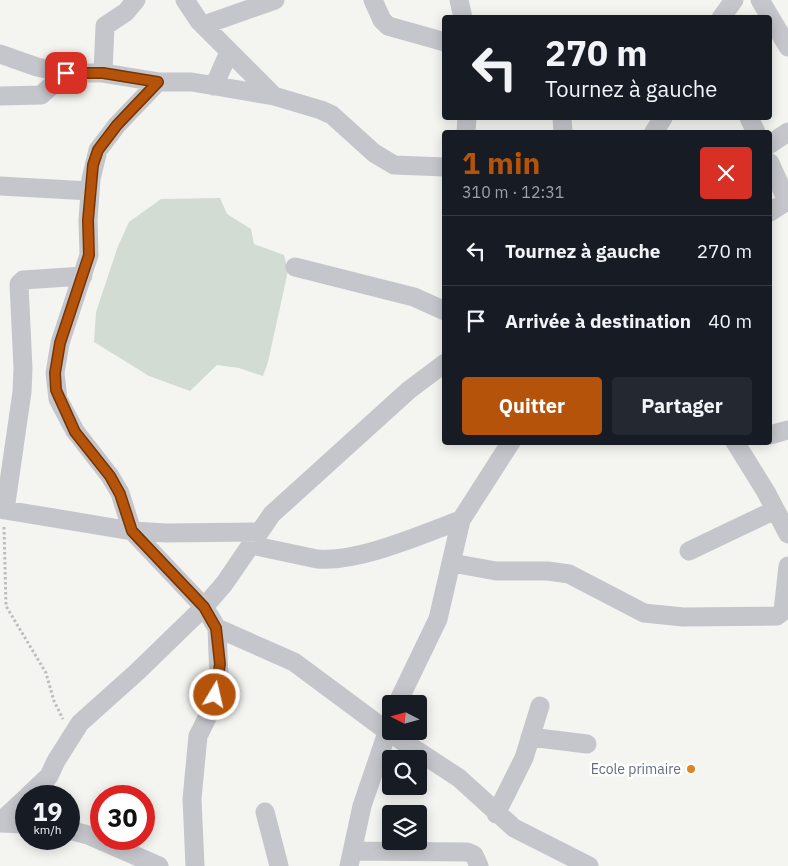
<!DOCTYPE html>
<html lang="fr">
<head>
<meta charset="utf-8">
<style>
	:root { --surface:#171b24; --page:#242831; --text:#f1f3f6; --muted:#9ea1a6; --line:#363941; --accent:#b45309 }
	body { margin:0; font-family:"IBM Plex Sans",sans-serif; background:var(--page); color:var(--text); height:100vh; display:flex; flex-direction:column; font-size:19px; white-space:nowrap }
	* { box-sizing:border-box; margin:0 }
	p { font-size:16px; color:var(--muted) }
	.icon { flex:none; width:28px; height:28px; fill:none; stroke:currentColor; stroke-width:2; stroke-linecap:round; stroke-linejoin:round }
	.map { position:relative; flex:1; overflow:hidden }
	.details { position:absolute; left:442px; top:130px; width:330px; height:315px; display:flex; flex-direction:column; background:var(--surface); border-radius:5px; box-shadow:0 2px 12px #0003 }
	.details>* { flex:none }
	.top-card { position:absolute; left:442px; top:15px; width:330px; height:105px; border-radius:5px; box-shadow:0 2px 12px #0003; background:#171b24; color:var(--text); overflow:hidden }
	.needle { width:32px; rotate:276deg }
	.tools { position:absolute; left:382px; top:695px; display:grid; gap:10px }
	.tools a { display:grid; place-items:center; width:45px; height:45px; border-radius:5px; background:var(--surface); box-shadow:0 2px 12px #0003; font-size:25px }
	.speed { position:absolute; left:15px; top:785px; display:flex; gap:10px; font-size:25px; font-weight:700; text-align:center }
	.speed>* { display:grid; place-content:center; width:65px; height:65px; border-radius:50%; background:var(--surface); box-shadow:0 2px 12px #0003; line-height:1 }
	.speed small { font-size:12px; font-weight:400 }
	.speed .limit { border:8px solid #d22; background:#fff; color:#111 }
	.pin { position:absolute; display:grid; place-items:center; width:42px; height:42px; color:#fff; margin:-21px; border-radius:10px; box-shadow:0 2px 8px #0006 }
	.me { position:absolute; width:55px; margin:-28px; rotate:9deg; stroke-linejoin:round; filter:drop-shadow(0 0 4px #0008) }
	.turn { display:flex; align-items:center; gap:18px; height:105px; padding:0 20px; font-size:22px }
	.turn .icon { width:65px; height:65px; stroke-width:2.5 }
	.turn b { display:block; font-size:35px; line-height:42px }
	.round { display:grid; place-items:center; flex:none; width:52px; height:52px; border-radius:5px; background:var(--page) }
	.head { display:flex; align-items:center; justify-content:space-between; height:85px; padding:0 20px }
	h1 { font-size:30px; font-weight:800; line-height:38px; color:var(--accent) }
	.action { display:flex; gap:10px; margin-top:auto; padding:10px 20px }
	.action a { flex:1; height:58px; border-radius:5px; background:var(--accent); color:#fff; font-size:20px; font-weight:800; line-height:58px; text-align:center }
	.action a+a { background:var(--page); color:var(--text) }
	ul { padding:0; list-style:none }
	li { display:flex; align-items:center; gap:15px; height:70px; padding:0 20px; border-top:1px solid var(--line) }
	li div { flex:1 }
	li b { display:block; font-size:19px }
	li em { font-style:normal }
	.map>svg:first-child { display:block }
	.green { fill:#d3dcd2 }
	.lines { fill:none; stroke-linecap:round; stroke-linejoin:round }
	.path { stroke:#bcbdc0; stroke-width:3; stroke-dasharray:2.5 2.5; stroke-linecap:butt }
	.street { stroke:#c5c6cb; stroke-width:19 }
	.route-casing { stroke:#753606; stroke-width:12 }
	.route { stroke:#b45309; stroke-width:9 }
	.poi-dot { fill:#dd8529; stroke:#fff; stroke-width:2 }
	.labels { text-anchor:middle; stroke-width:5; stroke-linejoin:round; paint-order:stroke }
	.poi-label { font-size:14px; fill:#656c81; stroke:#fff; text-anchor:end }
</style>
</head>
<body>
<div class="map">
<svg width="788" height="866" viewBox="0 0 788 866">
	<rect width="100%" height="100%" fill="#f4f5f1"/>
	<path class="green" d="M220,198L227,214L251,229L254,244L284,255L288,271L268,362L263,376L239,368L217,365L190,391L149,376L94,342L96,312L118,246L129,222L161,199Z"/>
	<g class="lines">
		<path class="path" d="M4,527L6,606L46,673L54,701L63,719"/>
		<path class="street" d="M185,0L199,21L274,96
			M373,0L382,20L388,26L445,42
			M459,0L463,18
			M760,0L788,47
			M721,18L734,0
			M204,25L275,0
			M0,54L37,67L66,73H103L158,82H192L274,96L321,110L332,115L374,153L394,165L445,167
			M103,73L105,26L126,12L136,0
			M158,82L117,125L98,150L91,179L88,220L89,255L60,343L55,373L58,399L75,431L110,476L120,493L132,531L204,607L217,628L219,678L212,708L198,736L192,799L195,866
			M214,86L229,52
			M0,96L41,95L66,73
			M562,118L563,132
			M749,118L756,132
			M466,132L467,118
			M654,132L663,118
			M770,144L788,132
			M770,163L787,201L770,212
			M0,186L90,191
			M295,267L414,297L445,311
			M770,435L788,430
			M735,442L766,492L788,534
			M0,509L132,531L166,533L258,532
			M5,510L22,392L23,368L19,284L23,280L83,276
			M251,545L317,559C358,563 423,534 461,520
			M689,551L775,510
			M452,563L496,571H548L569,574L644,613L683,617L777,616L783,611L788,566
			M217,628L294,662L387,731L459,778L514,828L589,866
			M397,704L438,619L461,520L511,442
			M530,737L587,744
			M28,796L49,776L56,761L80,723L137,672L204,607L224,584L272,514L409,390L445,363
			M265,812L279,866
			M496,814L524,758L540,706
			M0,822L26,798
			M0,823L26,824
			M69,830L88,835L159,866
			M352,851L467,852L474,855L479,866
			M349,866L362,806L391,721"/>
	</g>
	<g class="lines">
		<g class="route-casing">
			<path id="route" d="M66,73H103L158,82L117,125L98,150L93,165L88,220L89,255L60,343L55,373L56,390L75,432L110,476L120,494L132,531L204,607L216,628L220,664L215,695"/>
		</g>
		<use href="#route" class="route"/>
	</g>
	<circle class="poi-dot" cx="691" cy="769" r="5"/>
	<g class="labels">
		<g class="poi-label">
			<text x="681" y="774">Ecole primaire</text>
		</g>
	</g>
</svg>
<div class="tools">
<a><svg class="needle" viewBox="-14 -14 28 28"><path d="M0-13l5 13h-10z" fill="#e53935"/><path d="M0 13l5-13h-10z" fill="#9ea1a6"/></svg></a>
<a><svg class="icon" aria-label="search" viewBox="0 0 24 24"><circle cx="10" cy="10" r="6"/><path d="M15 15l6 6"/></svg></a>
<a><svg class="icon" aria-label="layers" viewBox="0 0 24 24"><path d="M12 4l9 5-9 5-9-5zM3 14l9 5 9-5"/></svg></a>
</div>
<div class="speed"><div>19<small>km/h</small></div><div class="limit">30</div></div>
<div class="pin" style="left:66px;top:73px;background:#d93025"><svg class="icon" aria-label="arrive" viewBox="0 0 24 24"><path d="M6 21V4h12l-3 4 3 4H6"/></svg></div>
<svg class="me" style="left:215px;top:695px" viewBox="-20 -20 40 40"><circle r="17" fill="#b45309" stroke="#fff" stroke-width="3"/><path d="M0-11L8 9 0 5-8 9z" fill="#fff"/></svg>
<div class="top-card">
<div class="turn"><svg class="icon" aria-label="left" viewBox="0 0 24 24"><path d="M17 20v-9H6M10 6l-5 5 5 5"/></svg><div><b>270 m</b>Tournez à gauche</div></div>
</div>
<section class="details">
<div class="head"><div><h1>1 min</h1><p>310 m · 12:31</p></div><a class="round" style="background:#d93025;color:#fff"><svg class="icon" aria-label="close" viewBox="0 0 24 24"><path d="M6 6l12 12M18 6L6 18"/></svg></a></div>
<ul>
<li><svg class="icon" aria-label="left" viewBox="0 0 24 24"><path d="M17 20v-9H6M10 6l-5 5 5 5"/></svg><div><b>Tournez à gauche</b></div><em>270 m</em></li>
<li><svg class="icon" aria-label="arrive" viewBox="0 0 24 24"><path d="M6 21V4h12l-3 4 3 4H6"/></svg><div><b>Arrivée à destination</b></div><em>40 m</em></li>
</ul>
<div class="action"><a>Quitter</a><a>Partager</a></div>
</section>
</div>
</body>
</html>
